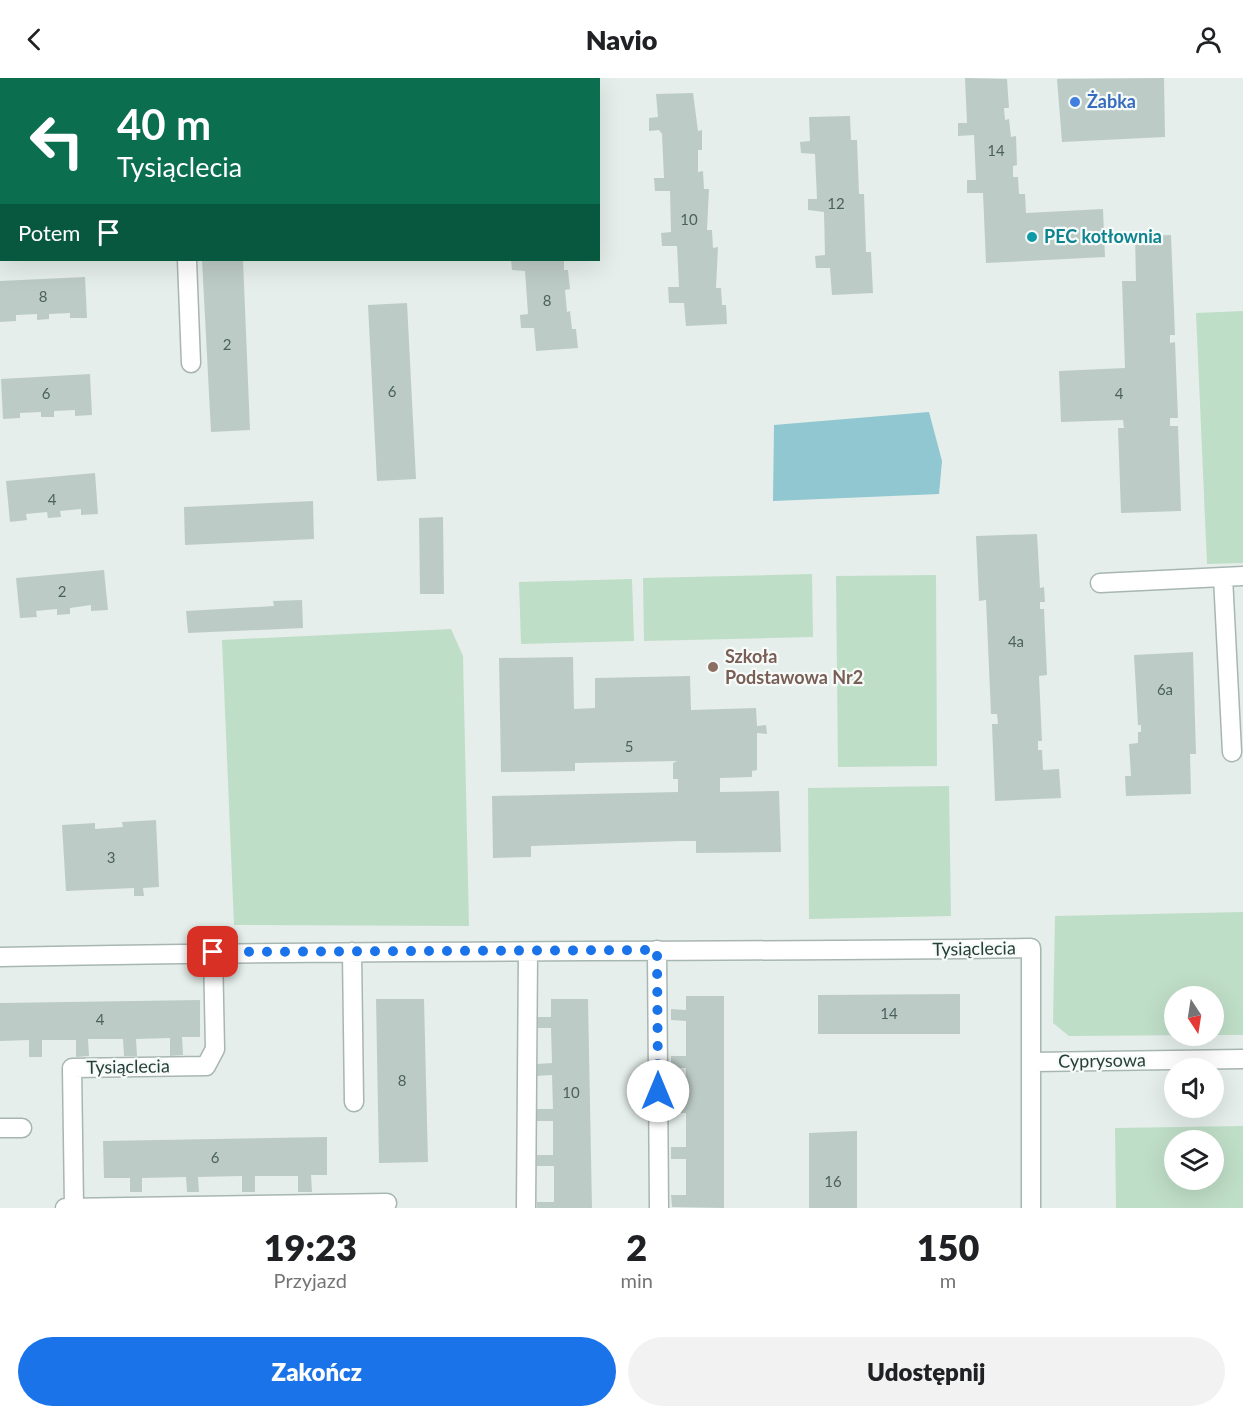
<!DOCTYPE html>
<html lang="pl">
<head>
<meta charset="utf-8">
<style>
	:root { --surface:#fff; --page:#f2f2f2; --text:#202124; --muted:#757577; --accent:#1a73e8 }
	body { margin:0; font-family:Lato,sans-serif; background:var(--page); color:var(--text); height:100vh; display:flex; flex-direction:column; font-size:22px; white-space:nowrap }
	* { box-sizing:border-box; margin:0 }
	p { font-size:20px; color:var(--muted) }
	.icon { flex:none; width:33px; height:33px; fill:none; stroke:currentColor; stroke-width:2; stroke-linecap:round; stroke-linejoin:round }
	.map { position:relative; height:1130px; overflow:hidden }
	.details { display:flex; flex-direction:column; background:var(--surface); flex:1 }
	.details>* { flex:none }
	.hud { position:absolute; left:0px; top:0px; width:600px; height:183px; box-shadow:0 6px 24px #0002; background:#0b6e4f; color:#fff; overflow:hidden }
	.needle { width:39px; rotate:168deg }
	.tools { position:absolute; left:1164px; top:908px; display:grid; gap:12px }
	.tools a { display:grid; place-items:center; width:60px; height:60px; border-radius:50%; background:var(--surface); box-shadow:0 6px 24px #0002; font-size:30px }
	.pin { position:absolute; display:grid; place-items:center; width:51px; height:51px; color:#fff; margin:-26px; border-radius:12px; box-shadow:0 3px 9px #0006 }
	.me { position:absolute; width:66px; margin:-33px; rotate:0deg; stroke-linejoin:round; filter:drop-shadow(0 0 4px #0008) }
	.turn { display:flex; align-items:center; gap:21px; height:126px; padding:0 18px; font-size:27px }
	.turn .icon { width:78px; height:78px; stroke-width:2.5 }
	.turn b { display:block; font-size:42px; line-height:51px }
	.then { display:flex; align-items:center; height:57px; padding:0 18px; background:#0003; gap:12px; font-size:22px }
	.eta { display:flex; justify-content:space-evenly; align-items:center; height:102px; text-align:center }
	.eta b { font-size:36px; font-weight:800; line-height:42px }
	.button { display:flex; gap:12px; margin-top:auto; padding:12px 18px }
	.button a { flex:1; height:69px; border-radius:36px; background:var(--accent); color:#fff; font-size:24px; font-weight:800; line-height:69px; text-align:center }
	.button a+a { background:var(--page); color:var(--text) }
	header { display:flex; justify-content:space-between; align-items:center; height:78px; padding:0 18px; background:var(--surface); font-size:27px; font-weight:800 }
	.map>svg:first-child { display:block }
	.green { fill:#bfdec7; fill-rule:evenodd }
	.water { fill:#90c7d0 }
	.building { fill:#bdcbc6 }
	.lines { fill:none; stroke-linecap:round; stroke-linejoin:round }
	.minor-casing { stroke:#a8b6b1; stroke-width:21 }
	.minor { stroke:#fff; stroke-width:18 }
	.route { stroke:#1a73e8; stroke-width:10; stroke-dasharray:0 18 }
	.shop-dot { fill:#3f7fe0; stroke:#f6faf8; stroke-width:2 }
	.culture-dot { fill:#0f9aa8; stroke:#f6faf8; stroke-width:2 }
	.education-dot { fill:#8d6e63; stroke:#f6faf8; stroke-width:2 }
	.labels { text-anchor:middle; stroke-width:4.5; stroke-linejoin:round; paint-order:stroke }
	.number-label { font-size:15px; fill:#4b625c }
	.shop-label { font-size:18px; font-weight:bold; fill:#366cbe; stroke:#f6faf8; text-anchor:start }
	.culture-label { font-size:18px; font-weight:bold; fill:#0d838f; stroke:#f6faf8; text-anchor:start }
	.education-label { font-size:18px; font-weight:bold; fill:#785e54; stroke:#f6faf8; text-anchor:start }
	.street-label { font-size:18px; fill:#253f38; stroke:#f6faf8 }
</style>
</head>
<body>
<header><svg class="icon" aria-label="back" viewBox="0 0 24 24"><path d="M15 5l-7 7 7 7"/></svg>Navio<svg class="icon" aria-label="person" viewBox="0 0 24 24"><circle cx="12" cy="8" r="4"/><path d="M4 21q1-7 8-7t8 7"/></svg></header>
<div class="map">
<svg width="1243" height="1130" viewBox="0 0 1243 1130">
	<rect width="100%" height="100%" fill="#e5eeea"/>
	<path class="green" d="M1243,233V485L1207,486L1196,235Z
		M812,496L813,559L644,563L643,500Z
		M936,497L937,688L838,689L836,498Z
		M632,501L634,563L521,566L519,504Z
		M451,551L463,578L469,848L234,847L222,562Z
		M949,708L951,838L809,841L808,710Z
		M1243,834V957H1214V918H1174V957H1205L1069,958L1053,945L1055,838Z
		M1243,1048V1130H1116L1115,1050ZM1174,1062H1214V1101H1174Z"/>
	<path class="water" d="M929,334L942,383L939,416L773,423L774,347Z"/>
	<path class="building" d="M965,0L1007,1L1009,30H1004L1005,42L1009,41L1011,59L1016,58L1017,87L1013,88V99H1018L1019,116H1025L1026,135L1103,131L1105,179L986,185L983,115H967V102H976L974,57L958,58V45H967Z
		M1164,0L1165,59L1062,64L1057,1Z
		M693,15L698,53L702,52V72H698V94L703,93L704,111H709L707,152H712L713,170L718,169L716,210H721L722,227H726L727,246L686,248L684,225H669L668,209H679L677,168H662L661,155L671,154L670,113H655L654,100H664L662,56L659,52L649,53V40L658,39L656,16Z
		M850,38L851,62H857L859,116H864L866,174H871L873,215L832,217L830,190H816L815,178L825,177L824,134L808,132V121H817L815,76L801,75L800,64L810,63L809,39Z
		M1171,157L1175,257H1170V265L1175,264L1178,340H1170V348H1178L1181,433L1121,435L1118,350H1124L1123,342L1061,344L1059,293L1125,290L1122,203H1136L1135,158Z
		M202,182H243L250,352L211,354Z
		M511,182H564V192H568L570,211L565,212L567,234L570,233L572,251H576L578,270L536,273L534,250H521L520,237L528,236L525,193L512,192Z
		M85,199L87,240H70V235L49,236V241L37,242V236L16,237V243L0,244V203Z
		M407,225L416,401L377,403L368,227Z
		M90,296L92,337L75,338V332L54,333V339H41V334L20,335V340L3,341L1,301Z
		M95,395L98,436L81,437V431L60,433L61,439L48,440L47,434L26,436L27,442L10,444L6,403Z
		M313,423L314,461L185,467L184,429Z
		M443,439L444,516H420L419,440Z
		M1037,456L1040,510L1044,509L1045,524H1040V531H1044L1047,597L1039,598L1042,663H1038V672H1042L1043,692L1059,691L1061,720L995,723L992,646H998L997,636H991L986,522L979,523L976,458Z
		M104,492L108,532L91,533V527L70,530V536L57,537V531L36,533L37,539L20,540L16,500Z
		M302,522L303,550L188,555L186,533L274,528L273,523Z
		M1193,574L1196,676H1190L1191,716L1126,718L1125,698H1131L1129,666L1138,665V654H1141V647H1138L1134,577Z
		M573,579L574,631L595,630V600L690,598L691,632L756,630L757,648L766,647L767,656L757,655V692L752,693V699L720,700V714L779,713L781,774L696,775V763H681L531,768V779L493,780L492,718L678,714V701H673V685L677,683L575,685V693L501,694L499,580Z
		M156,742L159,809L143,810L144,818H134V810L66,813L62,747L95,745V751L123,749L122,744Z
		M960,916V956H818V917Z
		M686,918H724V1130L672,1129L671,1117H686V1081H671V1069H686V1035H671V1024H686V990H671V978H686V943L671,942V931L686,932Z
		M376,921H424L428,1084L379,1085Z
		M551,921H588L592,1130H537V1124H554V1088H537V1077H553V1043H537V1031H553L552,997L536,998V986L552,985L551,950H535V939H551Z
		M200,922V959H182L183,977L170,978V960L136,961L137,978H124L123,961H88L89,978L76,979V962H42V979H29V962L0,963V925Z
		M857,1053V1130H809V1055Z
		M327,1059V1097H311L312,1114H298V1098H255V1114H242V1098L198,1099L199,1114H187L186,1099L142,1100V1114H130V1100H104L103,1063Z"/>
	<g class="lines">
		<g class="minor-casing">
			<path id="minor" d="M179,0V2
				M187,182L191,285
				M1223,499L1232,674
				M1100,505L1243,498
				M657,872L659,1130
				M352,874L354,1024
				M0,879C344,871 687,875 1031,870V1130
				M1033,984L1243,981
				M0,1050H22
				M74,1128L72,990L206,988L215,971L213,874
				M65,1130L387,1125
				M526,1130L528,874"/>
		</g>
		<use href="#minor" class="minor"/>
	</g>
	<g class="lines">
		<path class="route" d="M213,874L657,872L658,1013"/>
	</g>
	<circle class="shop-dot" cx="1075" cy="24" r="6"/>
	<circle class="culture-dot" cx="1032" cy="159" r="6"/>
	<circle class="education-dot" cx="713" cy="589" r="6"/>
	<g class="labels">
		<g class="number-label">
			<text x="996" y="78">14</text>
			<text x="836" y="131">12</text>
			<text x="689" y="147">10</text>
			<text x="43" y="224">8</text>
			<text x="547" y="228">8</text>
			<text x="227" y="272">2</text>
			<text x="392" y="319">6</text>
			<text x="46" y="321">6</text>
			<text x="1119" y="321">4</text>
			<text x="52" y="427">4</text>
			<text x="62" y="519">2</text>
			<text x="1016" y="569">4a</text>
			<text x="1165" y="617">6a</text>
			<text x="629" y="674">5</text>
			<text x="111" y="785">3</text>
			<text x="889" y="941">14</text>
			<text x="100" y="947">4</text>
			<text x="402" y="1008">8</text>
			<text x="571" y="1020">10</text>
			<text x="215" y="1085">6</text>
			<text x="833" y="1109">16</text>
		</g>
		<g class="shop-label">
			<text x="1087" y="30">Żabka</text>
		</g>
		<g class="culture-label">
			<text x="1044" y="165">PEC kotłownia</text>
		</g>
		<g class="education-label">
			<text x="725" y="585">Szkoła<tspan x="725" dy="21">Podstawowa Nr2</tspan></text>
		</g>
		<g class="street-label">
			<text transform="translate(974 871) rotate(-1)" y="6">Tysiąclecia</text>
			<text transform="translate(1102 983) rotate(-1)" y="6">Cyprysowa</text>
			<text transform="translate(128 989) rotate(-1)" y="6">Tysiąclecia</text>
		</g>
	</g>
</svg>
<div class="tools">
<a><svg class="needle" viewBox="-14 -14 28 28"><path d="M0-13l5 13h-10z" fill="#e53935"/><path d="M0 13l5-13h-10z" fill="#757577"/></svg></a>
<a><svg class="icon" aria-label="sound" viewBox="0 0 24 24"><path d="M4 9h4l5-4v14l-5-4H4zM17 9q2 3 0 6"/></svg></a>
<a><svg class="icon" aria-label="layers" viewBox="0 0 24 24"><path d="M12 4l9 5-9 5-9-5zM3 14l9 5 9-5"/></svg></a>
</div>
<div class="pin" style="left:213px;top:874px;background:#d93025"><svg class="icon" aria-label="arrive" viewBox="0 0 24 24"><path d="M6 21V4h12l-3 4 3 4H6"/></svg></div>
<svg class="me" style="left:658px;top:1013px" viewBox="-20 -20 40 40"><circle r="19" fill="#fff"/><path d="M0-13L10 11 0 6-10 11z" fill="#1a73e8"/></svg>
<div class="hud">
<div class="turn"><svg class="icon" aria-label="left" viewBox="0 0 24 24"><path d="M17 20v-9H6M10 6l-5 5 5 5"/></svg><div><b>40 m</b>Tysiąclecia</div></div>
<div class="then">Potem<svg class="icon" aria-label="arrive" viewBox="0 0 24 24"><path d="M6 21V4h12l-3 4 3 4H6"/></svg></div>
</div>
</div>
<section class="details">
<div class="eta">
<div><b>19:23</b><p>Przyjazd</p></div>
<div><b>2</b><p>min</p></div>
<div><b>150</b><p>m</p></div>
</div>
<div class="button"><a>Zakończ</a><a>Udostępnij</a></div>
</section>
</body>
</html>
